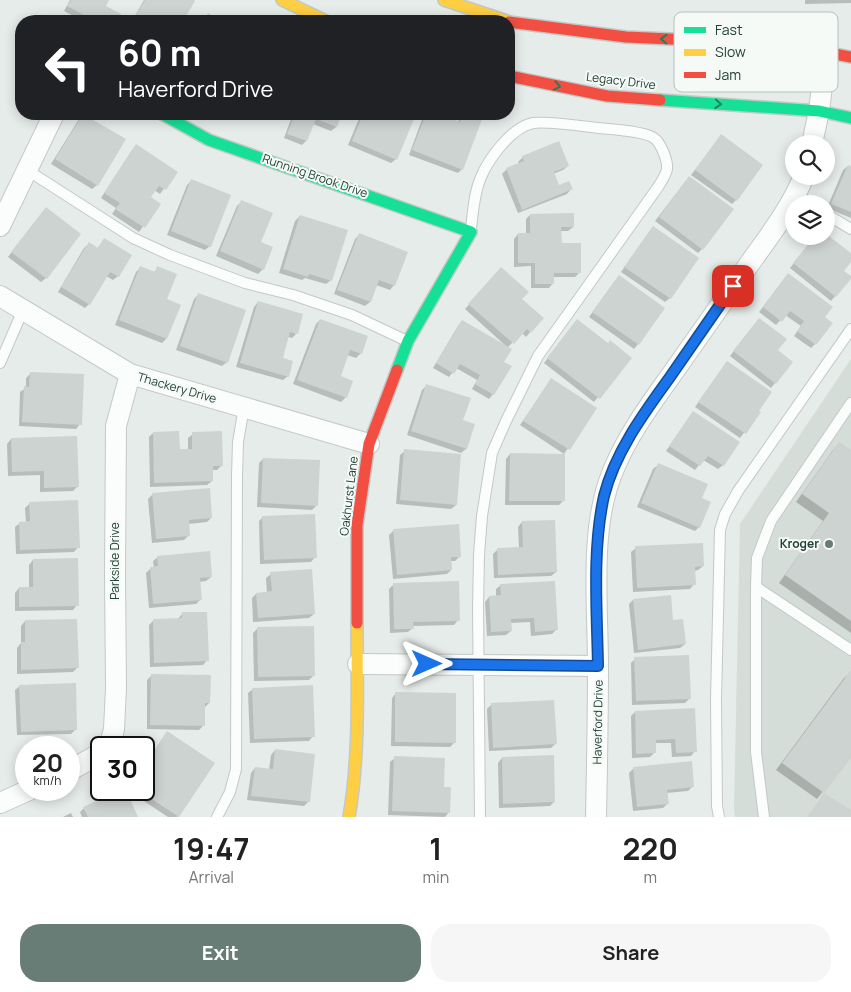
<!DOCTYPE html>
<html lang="en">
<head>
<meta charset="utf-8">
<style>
	:root { --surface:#fff; --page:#f6f6f6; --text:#222; --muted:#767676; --accent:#677d75 }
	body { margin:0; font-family:Manrope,sans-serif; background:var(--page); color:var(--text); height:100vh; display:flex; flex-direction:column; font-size:19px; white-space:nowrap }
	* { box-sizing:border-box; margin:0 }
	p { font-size:16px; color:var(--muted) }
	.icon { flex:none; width:28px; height:28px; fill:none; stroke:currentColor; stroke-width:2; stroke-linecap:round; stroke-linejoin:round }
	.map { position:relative; height:817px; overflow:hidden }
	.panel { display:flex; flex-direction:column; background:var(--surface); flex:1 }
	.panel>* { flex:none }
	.banner { position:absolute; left:15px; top:15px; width:500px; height:105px; border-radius:20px; box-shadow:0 2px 12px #0003; background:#202124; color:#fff; overflow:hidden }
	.controls { position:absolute; left:785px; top:135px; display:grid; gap:10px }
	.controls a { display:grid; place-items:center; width:50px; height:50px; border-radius:50%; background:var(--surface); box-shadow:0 2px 12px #0003; font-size:25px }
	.speed { position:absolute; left:15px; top:736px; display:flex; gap:10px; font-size:25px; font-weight:700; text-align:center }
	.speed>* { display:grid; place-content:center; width:65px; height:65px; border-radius:50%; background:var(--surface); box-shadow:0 2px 12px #0003; line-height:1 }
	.speed small { font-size:12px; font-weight:400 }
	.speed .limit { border:2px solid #111; border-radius:8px; background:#fff; color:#111 }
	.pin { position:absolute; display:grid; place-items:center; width:42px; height:42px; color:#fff; margin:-21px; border-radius:10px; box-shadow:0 2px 8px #0006 }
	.me { position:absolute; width:55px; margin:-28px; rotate:90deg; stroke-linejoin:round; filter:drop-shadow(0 0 4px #0008) }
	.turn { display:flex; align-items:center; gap:18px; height:105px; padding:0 20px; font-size:22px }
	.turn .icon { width:65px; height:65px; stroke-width:2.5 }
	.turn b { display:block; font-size:35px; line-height:42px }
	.eta { display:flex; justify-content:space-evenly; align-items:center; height:85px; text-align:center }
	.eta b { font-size:30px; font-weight:700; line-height:35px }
	.cta { display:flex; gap:10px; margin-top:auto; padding:10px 20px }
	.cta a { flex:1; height:58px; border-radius:20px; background:var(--accent); color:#fff; font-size:20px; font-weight:700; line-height:58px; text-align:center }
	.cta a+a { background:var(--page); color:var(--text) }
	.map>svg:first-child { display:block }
	.built { fill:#d4ddd8 }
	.shadow { fill:#0003 }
	.building { fill:#cdd3d0 }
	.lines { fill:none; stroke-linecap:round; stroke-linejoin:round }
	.lane-casing { stroke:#c3c9c6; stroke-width:12 }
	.street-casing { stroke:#c3c9c6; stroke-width:22 }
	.fast-casing { stroke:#c2c9c6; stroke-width:14 }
	.slow-casing { stroke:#c2c9c6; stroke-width:14 }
	.jam-casing { stroke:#c2c9c6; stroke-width:14 }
	.lane { stroke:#fbfcfc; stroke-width:10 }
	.street { stroke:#fbfcfc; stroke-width:20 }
	.fast { stroke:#16e098; stroke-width:11 }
	.slow { stroke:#ffcf43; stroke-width:11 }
	.jam { stroke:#f24e42; stroke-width:11 }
	.oneway { stroke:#1d815d }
	.route-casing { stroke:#114b97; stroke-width:12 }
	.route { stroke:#1a73e8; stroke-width:9 }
	.poi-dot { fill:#677d75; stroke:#f5faf7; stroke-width:2 }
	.labels { text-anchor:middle; stroke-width:4; stroke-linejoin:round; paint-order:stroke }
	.street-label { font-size:12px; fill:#224136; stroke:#f5faf7 }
	.poi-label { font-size:12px; font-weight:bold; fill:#224136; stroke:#f5faf7; text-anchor:end }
	.key { fill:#f5faf7; stroke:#b6c2bd; stroke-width:1 }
	.key-label { font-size:14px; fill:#224136 }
</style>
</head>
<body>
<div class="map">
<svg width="851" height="817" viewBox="0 0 851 817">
	<rect width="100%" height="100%" fill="#e6ece9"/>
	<path class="built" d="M851,359V817H735L734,809L740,524Z"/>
	<path class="shadow" d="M70,0H108L104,7L120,15L116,21H83L64,11Z
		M144,0H192L194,1L182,21H132Z
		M805,0H851V3L805,4Z
		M83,114L97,185L92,189L51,164L79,119Z
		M232,114H244L240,117Z
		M293,114H341L336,127L331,131L313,124L306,141L302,145L284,138Z
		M361,114H415L396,159L391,163L348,145Z
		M424,114H444L443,117L458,122L461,114H483L462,169L458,173L409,155Z
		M721,136L736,200L732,204L691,175Z
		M132,150L176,172L160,194L154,190L149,197L159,204L139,232L112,214L116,208L101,198Z
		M523,157L568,166L563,170L553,174L558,187L571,189L567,194L518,213L502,174L506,170L519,164L518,162Z
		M848,166L851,167V218L827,208L843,170Z
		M191,181L210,246L205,250L167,235L187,185Z
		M685,182L702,249L698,253L655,221Z
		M242,201L259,243L263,269L258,274L216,256L237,206Z
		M42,213L46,278L41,282L8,257Z
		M530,215L573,227L568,231H560V244L580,272L575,277H553V283L549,288H531V266L514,267V239L518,234H526V219Z
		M300,216L331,280L326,284L305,278L302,280L279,273L295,221Z
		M653,227L670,298L665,302L621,272Z
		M359,235L394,285L390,290L376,285L370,302L365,306L334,294L355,239Z
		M815,236L851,255V260L842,271L850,278L831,301L790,268Z
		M104,240L118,276L113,280L106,276L89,304L85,308L58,292L84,248L89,244L97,249Z
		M140,268L153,273L158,268L165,300L166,339L162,343L115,325L136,272Z
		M497,273L521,299L542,318L526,337L522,333L507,348L493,394L489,399L472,389L477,380L456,368L449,377L433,368L458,326L462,321L507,347L465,309Z
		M784,279L823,317L815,344L811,348L794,336L801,326L785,315L776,325L759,312Z
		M615,281L638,344L634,349L589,317Z
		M199,294L227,362L222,366L176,350L194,299Z
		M258,302L296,334L292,338L288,337L281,358L288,376L283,380L236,367L254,307Z
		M320,320L361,353L356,358L347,355L339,377L346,397L341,402L293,384L316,324Z
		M755,324L777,351L775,383L771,388L730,356Z
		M573,325L630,358L594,402L544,363Z
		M727,362L759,413L740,438L695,407Z
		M31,373L80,424L76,429L19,426L20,392L26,388V378Z
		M551,380L595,408L564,454L520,425Z
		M427,385L462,421L466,449L461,453L407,435L422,390Z
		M693,412L723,465L718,469L703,460L695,470L666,451Z
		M153,433L178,451L188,450V438L193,434L222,465L217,470H212V481L207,485L150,487L149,437Z
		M11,439L78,486L73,491L40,492V475L8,476L7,444Z
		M840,443L851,451V633L779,583L823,521L796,502L833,450Z
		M405,451L456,505L451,509L396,504L400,455Z
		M510,454L563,501L559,505H505L506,459Z
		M263,459L317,505L312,510L257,507L259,463Z
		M658,465L700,498L699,527L695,531L637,507L653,469Z
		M152,495L211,518L207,522L188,524L189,535L184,540L152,543L148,499Z
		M30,503L78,547L74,552L16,554L15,527L20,523L26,522L25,508Z
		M263,517L315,557L311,562L260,564L259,521Z
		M522,522L556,572L551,576L494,578L493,554L498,549L519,548L518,527Z
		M394,530L460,556L455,561H450L451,570L447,574L393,579L389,535Z
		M636,548L703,566L698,570L694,571V584L690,589L633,592L631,552Z
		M158,557L211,577L206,581L199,582L201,599L196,604L149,608L146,573L151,568H154L153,561Z
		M33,560L77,605L73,610L15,611V593L19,588H29V565Z
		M271,574L314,614L309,618L253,622L252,598L256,594L267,593L266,578Z
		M394,584L458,620L454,625L412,626L413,628L408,632L390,633L389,589Z
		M501,585L556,630L552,634L531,636L530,622L510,623L511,631L506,635L487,636L485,602L489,597H496V589Z
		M633,600L672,622L685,644L680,648L634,653L629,604Z
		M182,614L207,660L203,665L150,667L149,625L154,620L178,619Z
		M25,621L77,668L73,672L17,674V648L21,643V626Z
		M258,628L314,675L309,680L254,681L253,633Z
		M635,659L690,698L685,703L632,705L631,663Z
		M851,672V755L817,799L776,770L844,678Z
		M152,675L209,703L204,708L203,726L199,730L147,729V680Z
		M20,686L76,729L71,734L17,735L15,690Z
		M253,689L313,736L309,741L250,743L248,693Z
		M396,693L455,742L450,747L391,746L392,698Z
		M491,705L556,743L551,748L489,751L487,709Z
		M635,712L695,751L691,756L672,757L671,743H654L655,752L650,757L632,758L631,716Z
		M167,733L178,816L177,817H168L127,790H144V765Z
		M275,750L314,755L308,802L304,806L247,800L251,773L255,768L269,770L271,755Z
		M395,758L442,788L449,812L445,817L388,815L390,762Z
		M502,758L554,802L550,806L499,808L498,763Z
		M633,769L693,786L688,791L666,793L668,803L663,808L633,811L629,773Z
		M124,790L137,817H82L80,812L84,808Z
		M71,813L73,817H63Z"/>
	<path class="building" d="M71,0H109L106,6L121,14L118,21H95L67,6Z
		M145,0H194L195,1L183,21H132Z
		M208,13L221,21H203Z
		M83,114L126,139L98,186L55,159Z
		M295,114H342L337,127L316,119L307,141L287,134Z
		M363,114H416L397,160L352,141Z
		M426,114H445L444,116L460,122L463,114H484L463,170L412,150Z
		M721,134L763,165L737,201L695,170Z
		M559,141L569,166L554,172L559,185L569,181L573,189L522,210L506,168L524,161L522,156Z
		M136,144L178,172L166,190L159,186L151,197L161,204L145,228L115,209L120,203L104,193Z
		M848,165L851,166V212L831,204Z
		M689,176L734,209L703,250L659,217Z
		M191,179L231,195L211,247L171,231Z
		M241,200L273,213L261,242L273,247L264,270L220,251Z
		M46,207L81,234L47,279L11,252Z
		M574,213V227H561L562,243H581V273H554V284H535V263H518V233H530V214Z
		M300,215L348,230L332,281L309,274L308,277L283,269Z
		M653,226L699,258L671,299L624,267Z
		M359,233L408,252L395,286L379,280L371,302L337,290Z
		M826,234L851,253V262L844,271L851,276V279L836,297L793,263L815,236H826Z
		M104,238L132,255L119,277L110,272L90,305L61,287L89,242L98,248Z
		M140,266L155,272L157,266L177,274L167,299L181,305L167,339L119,320Z
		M501,267L529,292L522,299L544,318L531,333L527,329L514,344L468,304Z
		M788,273L833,307L825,317L833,323L816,345L797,331L804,321L790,311L782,322L763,307Z
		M619,275L665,308L639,345L592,312Z
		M198,293L246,310L228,363L180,346Z
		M258,301L303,314L298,334L290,332L283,358L293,361L289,377L240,363Z
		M759,318L787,339L778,350L793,362L776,384L733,351Z
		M320,319L368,336L362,354L350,350L341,376L353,381L347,398L297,380Z
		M577,319L608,343L610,340L632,358L600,399L547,358Z
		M462,320L512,349L504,362L512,366L494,395L475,384L480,375L460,364L454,374L436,363Z
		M727,361L772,392L759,411L761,412L746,434L698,402Z
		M30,372L84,374L82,425L22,422L24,386L29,387Z
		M551,378L597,408L570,450L523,421Z
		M426,384L471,398L463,420L475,424L467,449L411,431Z
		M693,411L740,442L724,466L708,456L700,466L669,446Z
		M179,431L180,449H192V432L222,431L223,466H213V481L154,483L153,432Z
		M77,436L79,487L44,488V471L12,472L11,438Z
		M839,442L851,450V621L785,575L829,513L802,494Z
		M404,449L461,454L457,505L400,500Z
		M510,453L565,454V501H509Z
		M263,458L320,460L318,506L261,503Z
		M658,463L708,484L702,498L711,502L700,528L641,503Z
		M210,488L212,518L189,520L190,536L156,539L152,493Z
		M78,500L80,548L20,550L19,522L30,521L29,502Z
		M315,514L317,558L264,560L262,516Z
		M555,520L557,572L498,575L497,548L523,547L522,521Z
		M459,524L461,557H451L452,570L397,575L393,529Z
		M703,543L704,566L695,567L696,585L637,588L635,546Z
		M210,551L212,577L200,578L202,600L153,604L150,567L158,566L157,556Z
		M78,558L79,606L19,607V587H33V559Z
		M312,569L315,614L258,618L256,593L272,591L270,572Z
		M459,581L460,621L413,622L414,629H394L393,583Z
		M555,581L558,630L535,632L534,618L511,619L512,631L491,632L489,596L501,595L500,584Z
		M671,595L673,620L683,619L686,644L638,650L633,599Z
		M182,612H207L209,661L154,663L153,619L182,618Z
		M77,619L79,668L21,670V642H25V620Z
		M314,626L315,676L258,677L257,627Z
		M689,655L691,699L636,701L634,657Z
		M851,670V758L824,793L851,810V817H807L824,793L782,763Z
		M151,674L211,675L210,703H205V726L150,725Z
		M76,683L77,730L21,732L19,685Z
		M313,685L315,737L254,739L252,688Z
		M395,692L456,693V743L395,742Z
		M554,700L557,744L493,748L491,703Z
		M695,708L697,752L676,753L675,739L656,740V753L636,754L635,711Z
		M167,731L215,763L179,817L138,790H144V766Z
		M275,749L315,754L310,802L251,796L255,767L273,769Z
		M554,755L555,802L503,804L502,757Z
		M394,756L445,758L444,787H451L450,813L392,811Z
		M692,761L694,787L667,790L669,804L637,807L633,767Z
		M120,790H126L138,817H88L83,807Z"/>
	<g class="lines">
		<g class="lane-casing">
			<path id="lane" d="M27,170L133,238L170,255L245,283L293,295L352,315L407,341
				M796,195L811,204
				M826,214L851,229
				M471,229C473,212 474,193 481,177C489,158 512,127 533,123C550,121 580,126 598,128C611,129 644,131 654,138C661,143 668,161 667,169C666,175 661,182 658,187L538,356L506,421L492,453L482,516L479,555L478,608L480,817
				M0,363L23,310
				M756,587L851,650
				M217,817L230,792L236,769L237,476L238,442L244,407
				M719,817L717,806L716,700L720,530L725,514L738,491L851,329
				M764,817L756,752V587L757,558L771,521L851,403"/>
		</g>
		<g class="street-casing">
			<path id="street" d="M812,144L819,111L826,52
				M0,226L54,114
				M0,296L130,374L369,444
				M358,664L598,666
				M107,748L111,741L114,729L116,688L115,577L116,426L130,374
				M69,771L101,753
				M0,803L29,790
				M596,817C597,767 598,716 598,666C598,605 589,527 613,471C627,436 650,405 672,374C698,337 724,300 750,263C770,235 791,208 804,176"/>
		</g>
		<g class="fast-casing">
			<path id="fast" d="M660,100L819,111L851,118
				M162,114L209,140L471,232L408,341L397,370"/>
		</g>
		<g class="slow-casing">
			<path id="slow" d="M282,0L326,21
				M444,0L507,21
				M349,817C360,753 357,688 357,623"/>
		</g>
		<g class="jam-casing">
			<path id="jam" d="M509,22L626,37L782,44L851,57
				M509,76L607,96L660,100
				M357,623V525L369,444L397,370"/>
		</g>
		<use href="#lane" class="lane"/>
		<use href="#street" class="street"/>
		<use href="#fast" class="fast"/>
		<use href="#slow" class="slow"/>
		<use href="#jam" class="jam"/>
	</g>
	<defs><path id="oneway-chevron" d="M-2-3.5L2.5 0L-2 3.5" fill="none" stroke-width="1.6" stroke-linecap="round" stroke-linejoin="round" transform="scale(1.25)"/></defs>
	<g class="oneway">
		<use href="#oneway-chevron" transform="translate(664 39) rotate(-178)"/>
		<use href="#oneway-chevron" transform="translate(557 86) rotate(11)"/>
		<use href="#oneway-chevron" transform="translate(718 104) rotate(4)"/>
	</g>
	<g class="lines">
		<g class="route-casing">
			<path id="route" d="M427,664L598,666C597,611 592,549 604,496C615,452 644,413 670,377C691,347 712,316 733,286"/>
		</g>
		<use href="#route" class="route"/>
	</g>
	<circle class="poi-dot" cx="829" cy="544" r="5"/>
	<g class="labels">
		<g class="street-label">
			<text transform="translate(621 81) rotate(7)" y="4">Legacy Drive</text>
			<text transform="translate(315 176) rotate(19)" y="4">Running Brook Drive</text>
			<text transform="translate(177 388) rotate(16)" y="4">Thackery Drive</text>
			<text transform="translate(349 496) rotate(-83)" y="4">Oakhurst Lane</text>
			<text transform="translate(115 561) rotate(-90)" y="4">Parkside Drive</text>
			<text transform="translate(598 722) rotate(-89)" y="4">Haverford Drive</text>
		</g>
		<g class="poi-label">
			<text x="819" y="548">Kroger</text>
		</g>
	</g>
	<rect x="674" y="12" width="164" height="80" rx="8" class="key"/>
	<rect x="684" y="27" width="22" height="6" fill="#16e098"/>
	<rect x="684" y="49" width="22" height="7" fill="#ffcf43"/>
	<rect x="684" y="72" width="22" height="6" fill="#f24e42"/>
	<g class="key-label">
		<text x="715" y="35">Fast</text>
		<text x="715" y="57">Slow</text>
		<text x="715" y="80">Jam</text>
	</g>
</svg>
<div class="controls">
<a><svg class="icon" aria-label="search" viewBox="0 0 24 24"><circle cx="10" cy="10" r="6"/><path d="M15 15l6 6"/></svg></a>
<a><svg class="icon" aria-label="layers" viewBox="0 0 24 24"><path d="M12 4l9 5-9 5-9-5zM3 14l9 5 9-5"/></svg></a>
</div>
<div class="speed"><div>20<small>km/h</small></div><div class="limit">30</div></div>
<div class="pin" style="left:733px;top:286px;background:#d93025"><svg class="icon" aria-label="arrive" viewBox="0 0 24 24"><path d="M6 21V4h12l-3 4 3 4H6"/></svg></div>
<svg class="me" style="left:427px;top:664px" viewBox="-20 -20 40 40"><path d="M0-17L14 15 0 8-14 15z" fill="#1a73e8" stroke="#fff" stroke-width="4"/></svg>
<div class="banner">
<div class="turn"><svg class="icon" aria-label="left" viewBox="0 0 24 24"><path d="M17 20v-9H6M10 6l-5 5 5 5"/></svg><div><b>60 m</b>Haverford Drive</div></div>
</div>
</div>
<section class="panel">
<div class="eta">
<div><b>19:47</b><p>Arrival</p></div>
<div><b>1</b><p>min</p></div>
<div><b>220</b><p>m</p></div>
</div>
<div class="cta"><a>Exit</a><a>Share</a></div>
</section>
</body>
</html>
